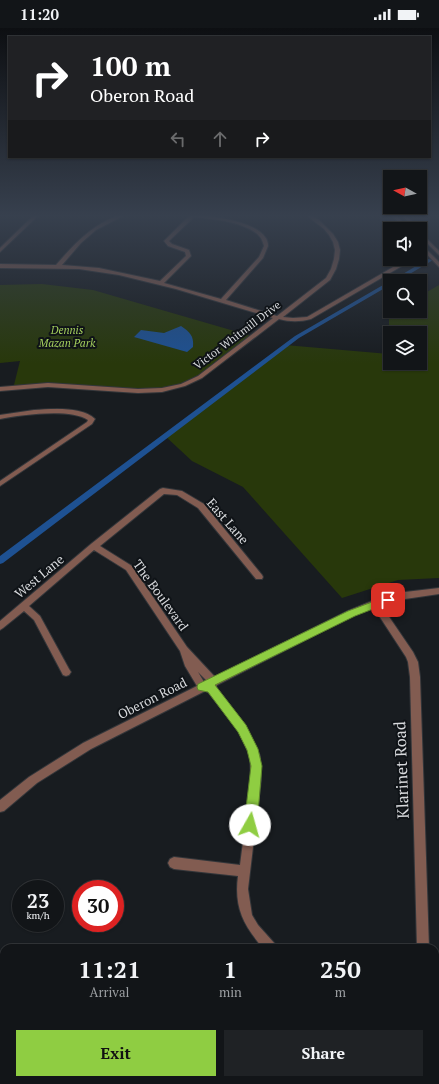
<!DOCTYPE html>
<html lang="en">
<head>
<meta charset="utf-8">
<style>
	:root { --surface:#121518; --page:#1f2225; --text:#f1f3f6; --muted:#9c9fa2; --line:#313437; --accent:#8fcd42 }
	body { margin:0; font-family:"PT Serif",serif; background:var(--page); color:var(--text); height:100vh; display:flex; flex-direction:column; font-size:15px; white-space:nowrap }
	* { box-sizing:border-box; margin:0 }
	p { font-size:13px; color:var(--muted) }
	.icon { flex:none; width:22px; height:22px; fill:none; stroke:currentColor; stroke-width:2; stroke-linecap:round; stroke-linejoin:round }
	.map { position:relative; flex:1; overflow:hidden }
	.side { position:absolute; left:0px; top:916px; width:439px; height:140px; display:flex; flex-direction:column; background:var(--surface); border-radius:12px 12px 0 0; box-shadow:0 1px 3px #0004,0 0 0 1px var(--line) }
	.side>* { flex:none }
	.hud { position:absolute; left:8px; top:8px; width:423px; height:122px; border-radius:0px; box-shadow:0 1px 3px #0004,0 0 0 1px var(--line); background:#202124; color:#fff; overflow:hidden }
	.needle { width:26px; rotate:278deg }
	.tools { position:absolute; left:383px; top:142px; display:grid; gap:8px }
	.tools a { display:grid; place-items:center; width:44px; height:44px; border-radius:0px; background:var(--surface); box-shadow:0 1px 3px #0004,0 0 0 1px var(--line); font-size:20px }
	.speed { position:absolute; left:12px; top:852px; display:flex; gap:8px; font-size:20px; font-weight:700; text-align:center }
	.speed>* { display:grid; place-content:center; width:52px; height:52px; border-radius:50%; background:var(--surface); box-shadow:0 1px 3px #0004,0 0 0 1px var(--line); line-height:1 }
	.speed small { font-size:10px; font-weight:400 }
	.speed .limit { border:6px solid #d22; background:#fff; color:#111 }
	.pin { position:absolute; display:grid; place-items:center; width:34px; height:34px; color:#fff; margin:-17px; border-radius:8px; box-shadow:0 2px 6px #0006 }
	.me { position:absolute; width:44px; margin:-22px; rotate:7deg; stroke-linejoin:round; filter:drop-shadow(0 0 3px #0008) }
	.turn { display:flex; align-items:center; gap:14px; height:84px; padding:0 16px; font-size:18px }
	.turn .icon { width:52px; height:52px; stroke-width:2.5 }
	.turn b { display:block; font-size:28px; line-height:34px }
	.lanes { display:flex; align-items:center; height:38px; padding:0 16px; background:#0003; justify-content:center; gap:20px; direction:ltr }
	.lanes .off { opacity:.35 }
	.eta { display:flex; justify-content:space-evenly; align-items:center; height:68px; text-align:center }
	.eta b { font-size:24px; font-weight:600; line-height:28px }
	.button { display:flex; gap:8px; margin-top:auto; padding:8px 16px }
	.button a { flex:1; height:46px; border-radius:0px; background:var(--accent); color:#111; font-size:16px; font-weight:600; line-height:46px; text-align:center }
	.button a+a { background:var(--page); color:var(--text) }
	.status { display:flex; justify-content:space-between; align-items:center; height:28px; padding:0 20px; background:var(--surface); direction:ltr }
	.status svg { height:11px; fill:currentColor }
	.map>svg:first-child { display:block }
	.green { fill:#28380b; fill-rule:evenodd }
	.water { fill:#1e5192 }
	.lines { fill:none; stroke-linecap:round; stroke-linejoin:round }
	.canal { fill:#1e5192; fill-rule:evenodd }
	.minor-casing { stroke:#33363a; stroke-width:2 }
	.tertiary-casing { stroke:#33363a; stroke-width:2 }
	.minor { fill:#825c51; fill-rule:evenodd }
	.tertiary { fill:#825c51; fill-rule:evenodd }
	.route { fill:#8fcd42; stroke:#5d852b }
	.labels { text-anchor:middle; stroke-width:4; stroke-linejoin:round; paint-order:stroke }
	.far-park-label { font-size:11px; font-style:italic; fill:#a5d05e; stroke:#0f1317 }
	.far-street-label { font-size:11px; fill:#d7d9dc; stroke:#0f1317 }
	.street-label { font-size:13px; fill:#d7d9dc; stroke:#0f1317 }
	.near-street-label { font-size:16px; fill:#d7d9dc; stroke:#0f1317 }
</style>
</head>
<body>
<div class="status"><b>11:20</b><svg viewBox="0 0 49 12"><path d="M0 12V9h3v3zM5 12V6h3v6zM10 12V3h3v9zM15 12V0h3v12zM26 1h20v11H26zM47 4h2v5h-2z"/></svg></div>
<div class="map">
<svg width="439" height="1056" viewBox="0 0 439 1056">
	<rect width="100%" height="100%" fill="#181c20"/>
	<path class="green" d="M42,256L93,262L255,309L200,351L171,360L138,363L44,357H14L20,333L0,335V257Z
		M439,257V550L398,552L342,570L243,459L192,433L164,407L285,317L389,326V285L392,283H420V268ZM390,305H420V335H390Z"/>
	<path class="water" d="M181,298C190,304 194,308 193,319L187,324L134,309L141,302L164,305Z"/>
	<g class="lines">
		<path class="canal" d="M428,231L433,232L398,253H391Z
			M390,253V257L299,310L3,535L0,536V528L295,308Z"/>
		<g class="minor-casing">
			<path id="minor" d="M34,187H39L0,224V220Z
				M119,187H125L96,202L81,215L62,237L99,240L160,253L186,228L185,224L168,218L164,213L190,187C208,187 255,193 265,209C267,211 268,215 268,218L263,230L226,272L277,288L326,250L331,241L334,231L335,222L333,214L329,207L324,201L306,187H311L319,192L333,206L338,214L340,222L339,231L336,241L330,252L283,289L293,290L307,289L407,231H414L311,291C300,294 290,294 279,291L202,350L185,358L162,364L138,365L48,359L0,363V359L48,355L138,361L162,360L181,356L198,348L273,290L176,261L119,247L79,241L0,240V236L56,237C75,215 92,197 119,187ZM194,189C212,191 248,194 260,209C262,211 263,215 264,218L259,229L221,271L164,255L191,228L189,222L172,216L169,213Z
				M34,382C51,381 82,378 95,391L92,396L0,458V453L87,394L88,392C70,380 21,387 0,391V387Z
				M163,460L182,463L204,476L262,547L263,549L262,551H256L198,480L177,467L164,466L100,518L132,538L187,619L215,649L348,583L372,573L405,564L439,560V566L405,571L381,577L413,624L418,634L420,649L429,920H417L410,649L408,634L406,629L374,580L354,587L217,657L216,659L245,697L260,728L261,752L248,861L252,887L258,897L275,916L277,920H263C243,897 234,879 238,848L174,841L170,839L168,835L170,831L174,829L240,837L251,752L250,728L239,703L208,664L205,663L91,721L37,755L4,783L0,784V772L29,749L83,715L197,658L185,638L180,623L126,542L94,522L29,578L40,588L69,641L71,644L69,647L66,648L63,647L34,592L24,583L3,600L0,602V593L91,516L160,461ZM198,644L207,653L204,654Z
				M0,957L4,958V974L0,973Z
				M4,1019V1036L0,1038V1021Z
				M74,1052H89L91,1056H76Z
				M419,1052H433V1056H419Z"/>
		</g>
		<g class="tertiary-casing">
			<path id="tertiary" d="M392,187H396L409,201H404Z
				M402,187H406L419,201H414Z
				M420,204L439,223V227L420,208Z
				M420,215L439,234V239L420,219Z"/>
		</g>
		<use href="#minor" class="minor"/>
		<use href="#tertiary" class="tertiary"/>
	</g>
	<linearGradient id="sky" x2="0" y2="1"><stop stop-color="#0d0f12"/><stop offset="0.56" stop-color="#37404e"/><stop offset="1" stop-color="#37404e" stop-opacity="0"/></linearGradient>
	<rect width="439" height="335" fill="url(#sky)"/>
	<path class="route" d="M388,568L391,569L392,572L391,574L355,588L215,657L246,697L258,721L262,738L257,797L255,802L250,803L246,802L244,797L251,738L247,722L238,704L208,664L198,662L197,659L198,656L348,583Z"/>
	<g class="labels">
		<g class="far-park-label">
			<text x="67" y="306">Dennis<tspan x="67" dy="13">Mazan Park</tspan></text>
		</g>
		<g class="far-street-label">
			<text transform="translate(237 307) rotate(-37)" y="4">Victor Whitmill Drive</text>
		</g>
		<g class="street-label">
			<text transform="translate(228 493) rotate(49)" y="5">East Lane</text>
			<text transform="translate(39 548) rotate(-40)" y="5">West Lane</text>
			<text transform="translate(161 567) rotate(54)" y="5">The Boulevard</text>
			<text transform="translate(152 670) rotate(-27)" y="5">Oberon Road</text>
		</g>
		<g class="near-street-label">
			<text transform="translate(401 742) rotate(-92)" y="6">Klarinet Road</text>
		</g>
	</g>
</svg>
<div class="tools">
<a><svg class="needle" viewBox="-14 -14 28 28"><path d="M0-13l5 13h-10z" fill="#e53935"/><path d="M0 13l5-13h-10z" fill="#9c9fa2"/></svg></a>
<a><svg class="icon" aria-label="sound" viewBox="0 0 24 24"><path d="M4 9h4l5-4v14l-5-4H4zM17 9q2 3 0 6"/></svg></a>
<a><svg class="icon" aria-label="search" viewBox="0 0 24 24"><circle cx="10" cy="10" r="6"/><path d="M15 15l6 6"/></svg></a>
<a><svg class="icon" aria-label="layers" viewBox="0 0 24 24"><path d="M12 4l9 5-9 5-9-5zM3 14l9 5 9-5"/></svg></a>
</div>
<div class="speed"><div>23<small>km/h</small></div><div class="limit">30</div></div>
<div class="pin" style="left:388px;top:572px;background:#d93025"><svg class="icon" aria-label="arrive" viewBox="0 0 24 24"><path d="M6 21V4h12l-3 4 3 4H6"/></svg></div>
<svg class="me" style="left:250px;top:797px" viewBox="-20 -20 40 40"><circle r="19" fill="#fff"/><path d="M0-13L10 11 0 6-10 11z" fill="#8fcd42"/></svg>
<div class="hud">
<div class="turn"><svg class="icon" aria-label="right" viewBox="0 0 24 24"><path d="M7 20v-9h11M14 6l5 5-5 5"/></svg><div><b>100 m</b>Oberon Road</div></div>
<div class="lanes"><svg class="icon off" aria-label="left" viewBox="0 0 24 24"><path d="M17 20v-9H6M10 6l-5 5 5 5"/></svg><svg class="icon off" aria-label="ahead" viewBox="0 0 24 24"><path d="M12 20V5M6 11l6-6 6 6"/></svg><svg class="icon" aria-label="right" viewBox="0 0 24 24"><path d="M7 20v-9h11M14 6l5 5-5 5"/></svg></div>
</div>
<section class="side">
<div class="eta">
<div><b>11:21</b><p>Arrival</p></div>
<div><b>1</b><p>min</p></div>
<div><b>250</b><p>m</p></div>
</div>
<div class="button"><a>Exit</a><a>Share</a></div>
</section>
</div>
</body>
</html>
